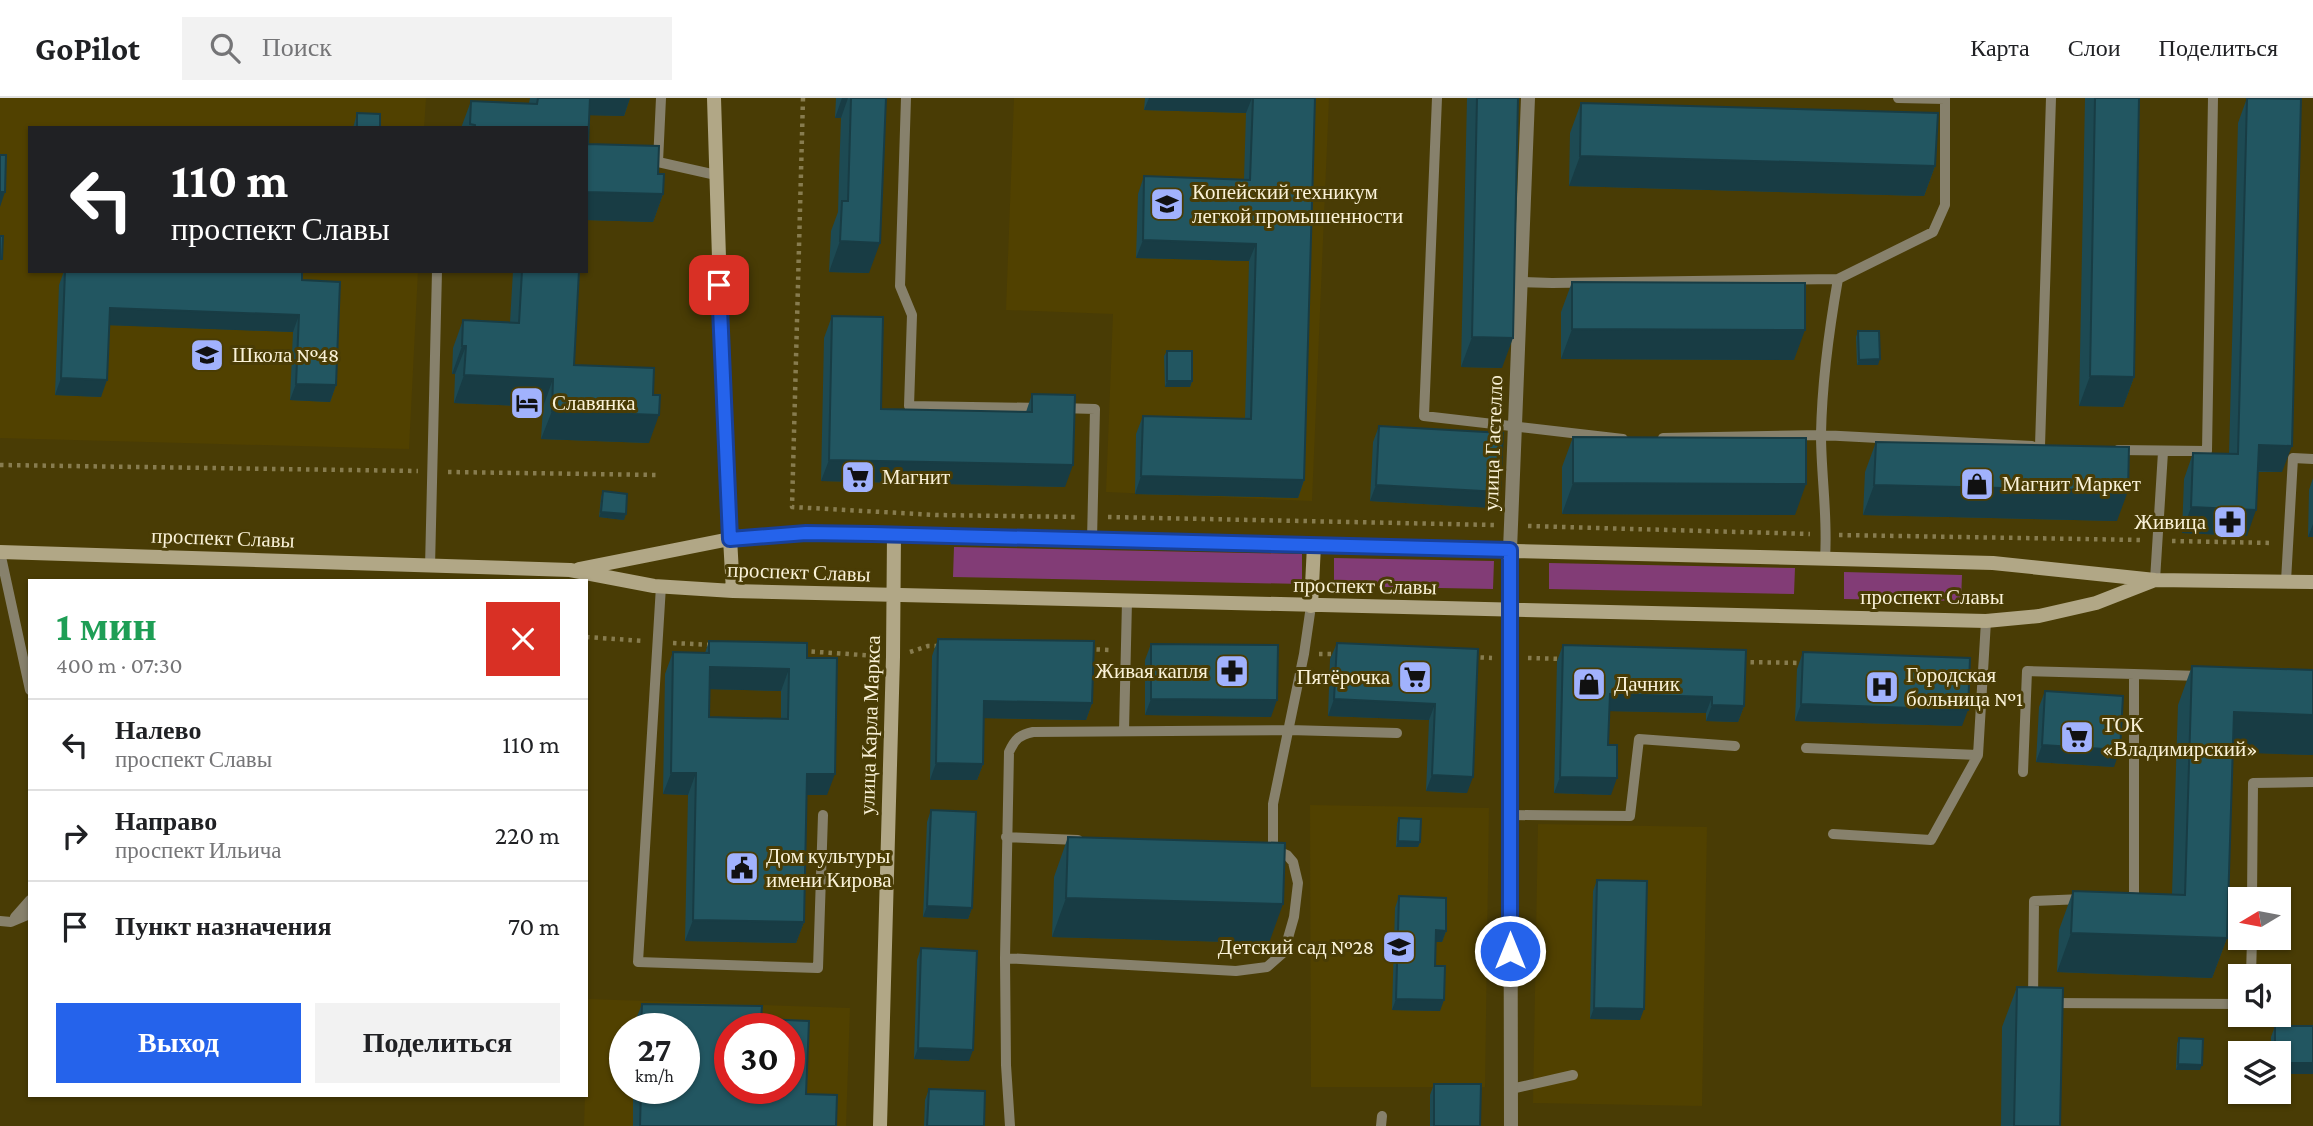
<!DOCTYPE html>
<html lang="ru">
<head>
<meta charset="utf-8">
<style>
	:root { --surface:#fff; --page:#f2f2f2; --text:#202124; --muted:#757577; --line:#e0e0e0; --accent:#2563eb }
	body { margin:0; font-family:"Crimson Pro",serif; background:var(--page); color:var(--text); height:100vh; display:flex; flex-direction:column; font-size:26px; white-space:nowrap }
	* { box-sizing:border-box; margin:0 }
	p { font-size:23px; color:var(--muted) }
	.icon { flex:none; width:38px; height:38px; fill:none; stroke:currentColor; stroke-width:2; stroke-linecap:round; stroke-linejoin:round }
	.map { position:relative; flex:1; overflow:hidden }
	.panel { position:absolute; left:28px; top:481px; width:560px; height:518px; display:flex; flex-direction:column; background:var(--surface); border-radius:0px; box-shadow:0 2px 5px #0004 }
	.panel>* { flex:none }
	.top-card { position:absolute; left:28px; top:28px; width:560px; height:147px; border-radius:0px; box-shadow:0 2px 5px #0004; background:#202124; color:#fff; overflow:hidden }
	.needle { width:46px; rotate:260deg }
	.buttons { position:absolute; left:2228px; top:789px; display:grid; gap:14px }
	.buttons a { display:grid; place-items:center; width:63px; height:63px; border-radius:0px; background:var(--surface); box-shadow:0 2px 5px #0004; font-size:35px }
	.speed { position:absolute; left:609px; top:915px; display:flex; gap:14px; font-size:35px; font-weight:700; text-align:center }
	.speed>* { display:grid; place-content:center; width:91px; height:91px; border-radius:50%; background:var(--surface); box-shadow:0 2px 5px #0004; line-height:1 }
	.speed small { font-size:18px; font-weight:400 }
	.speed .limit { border:10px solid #d22; background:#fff; color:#111 }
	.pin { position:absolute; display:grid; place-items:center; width:60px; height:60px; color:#fff; margin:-30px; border-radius:14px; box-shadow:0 4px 10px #0006 }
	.me { position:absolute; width:77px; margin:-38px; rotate:0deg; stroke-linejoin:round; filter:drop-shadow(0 0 5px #0008) }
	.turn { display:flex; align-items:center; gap:24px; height:147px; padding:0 28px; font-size:32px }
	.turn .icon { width:91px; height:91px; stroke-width:2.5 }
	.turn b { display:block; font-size:49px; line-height:60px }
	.round { display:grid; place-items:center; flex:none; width:74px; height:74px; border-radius:0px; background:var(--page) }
	.summary { display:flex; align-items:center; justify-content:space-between; height:119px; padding:0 28px }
	h1 { font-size:42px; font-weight:700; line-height:52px; color:#1e9e55 }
	.action { display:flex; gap:14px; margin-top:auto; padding:14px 28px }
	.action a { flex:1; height:80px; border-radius:0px; background:var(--accent); color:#fff; font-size:28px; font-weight:700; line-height:80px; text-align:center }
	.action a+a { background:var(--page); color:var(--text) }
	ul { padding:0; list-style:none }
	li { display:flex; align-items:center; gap:21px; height:91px; padding:0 28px; border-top:2px solid var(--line) }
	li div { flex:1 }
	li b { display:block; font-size:26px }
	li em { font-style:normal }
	header { display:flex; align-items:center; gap:42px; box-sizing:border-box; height:98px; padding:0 35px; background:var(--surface); border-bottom:2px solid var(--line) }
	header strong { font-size:33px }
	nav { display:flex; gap:38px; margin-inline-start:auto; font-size:24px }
	.search { width:490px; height:63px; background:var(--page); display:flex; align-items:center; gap:18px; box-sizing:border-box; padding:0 24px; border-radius:0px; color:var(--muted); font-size:26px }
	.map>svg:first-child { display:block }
	.built { fill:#514100; fill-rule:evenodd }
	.green { fill:#823c76 }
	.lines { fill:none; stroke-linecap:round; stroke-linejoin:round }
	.path { stroke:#877c4f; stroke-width:4.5; stroke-dasharray:3.5 5; stroke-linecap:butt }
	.lane { stroke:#87816c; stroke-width:10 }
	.street { stroke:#87816c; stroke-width:14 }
	.secondary { stroke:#b1a786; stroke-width:14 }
	.wall { fill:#1d4a53; fill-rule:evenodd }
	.shaded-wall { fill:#183c44 }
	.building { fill:#225661; stroke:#183c44; stroke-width:2; fill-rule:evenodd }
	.route-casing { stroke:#184099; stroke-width:18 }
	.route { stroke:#2563eb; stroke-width:12 }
	.labels { text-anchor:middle; stroke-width:6; stroke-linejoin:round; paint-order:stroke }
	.poi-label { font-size:21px; fill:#faf2d8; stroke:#493c05; text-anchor:start }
	.street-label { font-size:21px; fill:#faf2d8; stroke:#493c05 }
</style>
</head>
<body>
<header>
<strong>GoPilot</strong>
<div class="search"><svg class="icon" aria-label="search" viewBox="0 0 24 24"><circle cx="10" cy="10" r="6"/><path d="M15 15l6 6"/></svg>Поиск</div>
<nav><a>Карта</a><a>Слои</a><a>Поделиться</a></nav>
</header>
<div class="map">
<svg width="2313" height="1028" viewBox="0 0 2313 1028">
	<rect width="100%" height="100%" fill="#493c05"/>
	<path class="built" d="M0,0H426L424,30H30V173H418L409,351L0,340Z
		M1014,0H1329L1312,403L1106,394L1113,216L1006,212Z
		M1310,707L1489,710L1485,989H1311Z
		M1538,726L1707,729L1702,1008L1533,1005Z
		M588,901L850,910L846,1028H584ZM625,931H684V990H625ZM730,931H789V990H730Z"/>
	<path class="green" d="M954,449L1302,456V486L953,479Z
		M1334,460L1494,463L1493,491L1334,488Z
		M1549,465L1795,470L1794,496L1549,491Z
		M1844,474L1962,477L1961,503L1844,501Z"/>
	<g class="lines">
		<path class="path" d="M803,0L792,409L936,417L1078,419
			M0,367L418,373
			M448,374L660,377
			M1108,419L1495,427
			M1528,428L1810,436
			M1839,437L2142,442
			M2172,443L2272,445
			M586,539L644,543
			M673,545L714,547
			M1088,551L1110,552
			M803,553L878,558
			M910,554L928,548H939
			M1319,556H1338
			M1472,559L1492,560
			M1528,560L1562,561
			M1742,564L1803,565"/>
		<path class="lane" d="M661,0L658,64L716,77
			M906,0L900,188L912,217L909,308L1041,310
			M1437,0L1424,318L1623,341
			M1898,0L1945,1
			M1520,184L1552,185L1838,181
			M1060,310L1095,311L1092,442
			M1663,340L1821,337L2032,348
			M2040,348L2051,0
			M2118,352L2207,353L2213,0
			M0,454L30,592
			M1825,460C1828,419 1821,378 1821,336C1822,284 1829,232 1838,181L1933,134L1945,107V0
			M430,469L437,173
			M2155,482L2163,354
			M2286,483L2293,360L2313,361
			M661,488L638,864L818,870L823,717
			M1124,633L1127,503
			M1806,650L1978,657
			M2023,674L2027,573L2134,576
			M1510,717L1630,718L1639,641L1735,648
			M1833,736L1931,742L1978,657L1986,523
			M1006,739L1078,742
			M1273,751V706L1304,556L1311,508
			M2124,799H2134V576L2200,578
			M2252,802L2253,685L2313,684
			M15,819L30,802
			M0,823L11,824L30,816
			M1005,860L1236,873L1267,869L1284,854L1294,819L1298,785L1293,764L1287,757L1273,751
			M2251,878L2252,840
			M2033,902L2034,803L2083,801
			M2050,905L2240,906
			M1511,991L1573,977
			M1010,1028L1006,967L1005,860L1009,654C1015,641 1019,637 1033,634L1289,632L1397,635
			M1381,1028L1382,1018"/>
		<path class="street" d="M1510,452L1528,0
			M1510,512L1511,1028"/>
		<path class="secondary" d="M714,0L725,352L733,493
			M1510,452V512
			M0,454L570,472L654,488L733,493L1986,523L2039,518L2096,505L2155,482
			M579,471L730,441L806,435L1993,465L2155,482L2313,484
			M1311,508L1314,447
			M880,1028L893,559L894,436"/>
	</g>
	<path class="wall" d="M530,0H630L624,18L589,17L588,46L658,76L663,96L653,124L586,122V30H461L471,3L529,5Z
		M836,0H886L869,175L829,174L831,133L838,114L839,76L841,20H835Z
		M1145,0H1315L1304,382L1298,400L1135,396L1136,336L1143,318L1245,321L1249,163L1136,160L1138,96L1144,78L1244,81L1246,15L1144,12Z
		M1467,0H1518L1502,270L1461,269Z
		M2085,0H2139L2134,279L2123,309L2079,308Z
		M2247,0L2282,374H2258L2247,438L2182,435L2184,381L2193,355L2229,356L2238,25Z
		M1581,5L1935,68L1924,98L1569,88L1570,35Z
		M357,15L380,30H353Z
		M64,173H302V182L336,287L330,304L290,302L293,234L109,227L101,299L55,297L59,187Z
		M513,173H579L574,267L649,345L541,341L543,309L454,305L455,276H452L453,250L463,222L510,224Z
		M1572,184L1794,262L1561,261V214Z
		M832,218L881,311L1026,314L1032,296L1065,389L821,383L824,240Z
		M1858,233L1878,267H1857L1856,239Z
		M1167,253L1192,283L1190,289H1165L1164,258Z
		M1379,328L1494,410L1370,403L1373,344Z
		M1573,339L1795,417L1562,416V369Z
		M1876,344L2117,423L1863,417L1865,374Z
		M2313,380V439H2308L2309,392Z
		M603,393L624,422L599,419L601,399Z
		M938,541L1092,605L1086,622L984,620L983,666L977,682H930L932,558Z
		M709,543L807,560L827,697H806L804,824L796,845L685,843L688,697L663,696L665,576L673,554L705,555ZM710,591L781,593V621L709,619Z
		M1337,545L1478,551L1467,695L1426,693L1429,622L1328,618L1330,561Z
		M1151,546L1271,619L1145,617V562Z
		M1563,547L1744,608L1738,624L1706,623V615L1609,613L1608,647L1611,697L1554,695L1557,563Z
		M1803,554L1962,628L1795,623L1797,571Z
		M2192,568L2313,657L2233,654L2227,840L2212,880L2057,874L2059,832L2073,793L2172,796L2178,607Z
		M2045,593L2114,669L2036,664L2039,609Z
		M931,712L972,810L968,821L923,819L927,724Z
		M1399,720L1420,744L1418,749H1396L1397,726Z
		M1068,739L1269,845L1052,839L1054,779Z
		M1597,782L1640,922L1590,921L1593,793Z
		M1399,798L1446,833L1442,844H1436L1435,868L1440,913L1392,912L1395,810Z
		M921,850L969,963L914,961L917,862Z
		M2017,889L2060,1028H2001L2002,929Z
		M642,906L761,921L806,996L836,1028H633V990H684V931H634V926Z
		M2275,928H2313V976H2278V956H2271V939Z
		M2179,940L2200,972H2176L2177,946Z
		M1434,986L1480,1028H1430V997Z
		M929,991L984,1028H924L925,1002Z"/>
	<path class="shaded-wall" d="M586,0H630L624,18L580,17Z
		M842,0H848L841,20H835Z
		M1149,0H1252L1246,15L1144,12Z
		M1580,58L1935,68L1924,98L1569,88Z
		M0,94H5L0,109Z
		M586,94L663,96L653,124L586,122Z
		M1143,142L1256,146L1249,163L1136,160Z
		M840,143L880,145L869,175L829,174Z
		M110,210L299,217L293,234L104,227Z
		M1572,231L1805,232L1794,262L1561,261Z
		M1472,239L1513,240L1502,270L1461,269Z
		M462,248H466L455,276H452Z
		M1880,261L1878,267H1857L1859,262Z
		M464,277L553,281L543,309L454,305Z
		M2090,278L2134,279L2123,309L2079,308Z
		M61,280L107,282L101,299L55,297Z
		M1167,283H1192L1190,289H1165Z
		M296,286L336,287L330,304L290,302Z
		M552,313L659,317L649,345L541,341Z
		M2259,347L2292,348L2282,374L2249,373Z
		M829,362L1073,367L1065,389L821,383Z
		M1141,378L1304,382L1298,400L1135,396Z
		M1573,385L1806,386L1795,417L1562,416Z
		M1376,387L1500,394L1494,410L1370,403Z
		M1874,387L2128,393L2117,423L1863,417Z
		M2191,409L2256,412L2247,438L2182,435Z
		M601,414L626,416L624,422L599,419Z
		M2313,426V439H2308Z
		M710,569L789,571L781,593L703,591Z
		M1610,596L1712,599L1706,615L1604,613Z
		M1151,601L1277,602L1271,619L1145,617Z
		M1334,601L1435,606L1429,622L1328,618Z
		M984,603L1092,605L1086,622L978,620Z
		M1801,606L1968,612L1962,628L1795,623Z
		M1712,607L1744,608L1738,624L1706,623Z
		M2234,614L2313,617V657L2220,654Z
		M2042,647L2120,652L2114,669L2036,664Z
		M936,665L983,666L977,682H930Z
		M671,675H696L688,697L663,696Z
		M807,676H835L827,697H799Z
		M1432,677L1473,679L1467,695L1426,693Z
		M1560,679L1617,680L1611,697L1554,695Z
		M1398,743L1420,744L1418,749H1396Z
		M1066,800L1283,806L1269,845L1052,839Z
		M927,808L972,810L968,821L923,819Z
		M693,822L804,824L796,845L685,843Z
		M1436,832L1446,833L1442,844H1432Z
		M2071,835L2227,840L2212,880L2057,874Z
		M1396,901L1444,902L1440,913L1392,912Z
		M1594,910L1644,911L1640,922L1590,921Z
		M918,950L973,952L969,963L914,961Z
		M2278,965H2313V976H2278Z
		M2178,966L2202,967L2200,972H2176Z"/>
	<path class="building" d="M538,0H590L588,46L659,48L658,76H664L663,96L586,94V30H475V27L470,26L471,3L537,6Z
		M851,0H886L880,145L840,143L842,103H848Z
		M1253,0H1315L1304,382L1141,378L1143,318L1251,321L1256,146L1143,142L1144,78L1250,82Z
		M1477,0H1518L1513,240L1472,239Z
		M2095,0H2139L2134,279L2090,278Z
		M2247,0L2301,1L2292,348L2259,347L2256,412L2191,409L2193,355L2238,356Z
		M1581,5L1938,15L1935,68L1580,58Z
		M357,15L380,16V30H357Z
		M0,57H6L5,94H0Z
		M0,138H3L2,161H0Z
		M65,173H302V182L340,184L336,287L296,286L299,217L110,210L107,282L61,280Z
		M522,173H579L574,267L654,270L653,297H660L659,317L552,313L553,281L464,277L466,248H462L463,222L519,225Z
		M1572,184L1805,185V232L1572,231Z
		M832,218L883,219L881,311L1032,314V296L1075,297L1073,367L829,362Z
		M1858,233H1879L1880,261L1859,262Z
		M1167,253H1192V283H1167Z
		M1379,328L1503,335L1500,394L1376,387Z
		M1573,339L1806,340V386L1573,385Z
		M1876,344L2129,349L2128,393L1874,387Z
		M603,393L627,396L626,416L601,414Z
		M938,541L1094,543L1092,605L984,603L983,666L936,665Z
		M709,543L807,545V560H837L835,676H807L804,824L693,822L696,675H671L673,554L709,555ZM710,569L789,571L788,621L709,619Z
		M1337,545L1478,551L1473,679L1432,677L1435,606L1334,601Z
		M1151,546L1278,547L1277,602L1151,601Z
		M1563,547L1746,552L1744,608L1712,607V599L1610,596L1608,647H1617V680L1560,679Z
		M1803,554L1970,560L1968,612L1801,606Z
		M2192,568L2313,572V617L2234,614L2227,840L2071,835L2073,793L2185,797Z
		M2045,593L2123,598L2120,652L2042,647Z
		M931,712L976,714L972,810L927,808Z
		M1399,720L1421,721L1420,744L1398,743Z
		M1068,739L1285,745L1283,806L1066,800Z
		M1597,782L1647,783L1644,911L1594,910Z
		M1399,798L1446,800V833L1436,832L1435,868H1445L1444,902L1396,901Z
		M921,850L977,853L973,952L918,950Z
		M2017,889L2063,890L2060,1028H2014Z
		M642,906L762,908L761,921L809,923L806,996L837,997L836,1028H640L641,990H684V931H641ZM730,931H789V990H730Z
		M2275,928H2313V965H2278V956H2275Z
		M2179,940L2203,941L2202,967L2178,966Z
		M1434,986H1481L1480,1028H1434Z
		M929,991L985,993L984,1028H927Z"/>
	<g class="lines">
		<g class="route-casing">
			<path id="route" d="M719,187L730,441L806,435L872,436L1510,452V853"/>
		</g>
		<use href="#route" class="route"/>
	</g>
	<defs>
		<g id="university-square" transform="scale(1.75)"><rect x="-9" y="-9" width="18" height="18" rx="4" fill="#a1b2fd" stroke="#493c05"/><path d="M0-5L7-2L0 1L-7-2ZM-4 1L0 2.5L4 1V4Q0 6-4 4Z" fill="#111"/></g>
		<g id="school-square" transform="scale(1.75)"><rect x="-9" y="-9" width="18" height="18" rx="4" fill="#a1b2fd" stroke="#493c05"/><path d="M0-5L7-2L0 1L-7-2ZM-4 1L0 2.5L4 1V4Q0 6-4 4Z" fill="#111"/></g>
		<g id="hotel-square" transform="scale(1.75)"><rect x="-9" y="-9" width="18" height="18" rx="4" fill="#a1b2fd" stroke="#493c05"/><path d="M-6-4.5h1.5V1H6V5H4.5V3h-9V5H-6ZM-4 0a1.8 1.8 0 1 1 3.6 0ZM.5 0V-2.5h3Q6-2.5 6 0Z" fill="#111"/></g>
		<g id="supermarket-square" transform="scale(1.75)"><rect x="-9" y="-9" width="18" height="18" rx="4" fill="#a1b2fd" stroke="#493c05"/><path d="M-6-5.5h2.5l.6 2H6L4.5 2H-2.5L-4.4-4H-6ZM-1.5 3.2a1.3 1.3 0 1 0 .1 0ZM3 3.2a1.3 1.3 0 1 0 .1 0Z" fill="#111"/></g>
		<g id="shop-square" transform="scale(1.75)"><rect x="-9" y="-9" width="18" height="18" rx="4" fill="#a1b2fd" stroke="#493c05"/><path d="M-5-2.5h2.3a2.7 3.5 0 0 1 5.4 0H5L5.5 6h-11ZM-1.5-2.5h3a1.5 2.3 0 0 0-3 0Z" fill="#111"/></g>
		<g id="pharmacy-square" transform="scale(1.75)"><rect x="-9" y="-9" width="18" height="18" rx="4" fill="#a1b2fd" stroke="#493c05"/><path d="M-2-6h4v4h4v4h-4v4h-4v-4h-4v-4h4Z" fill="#111"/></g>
		<g id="hospital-square" transform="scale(1.75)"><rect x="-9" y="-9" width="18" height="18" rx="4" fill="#a1b2fd" stroke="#493c05"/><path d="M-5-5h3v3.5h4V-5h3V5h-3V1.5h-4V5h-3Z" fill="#111"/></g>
		<g id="civic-square" transform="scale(1.75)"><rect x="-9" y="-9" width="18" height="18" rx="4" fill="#a1b2fd" stroke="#493c05"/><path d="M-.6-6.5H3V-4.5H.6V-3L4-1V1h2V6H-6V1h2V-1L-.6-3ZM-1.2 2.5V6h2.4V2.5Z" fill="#111"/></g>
	</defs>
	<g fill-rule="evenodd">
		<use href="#university-square" x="1167" y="106"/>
		<use href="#school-square" x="207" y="257"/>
		<use href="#hotel-square" x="527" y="305"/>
		<use href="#supermarket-square" x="858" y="379"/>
		<use href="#shop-square" x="1977" y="386"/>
		<use href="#pharmacy-square" x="2230" y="424"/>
		<use href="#pharmacy-square" x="1232" y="573"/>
		<use href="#supermarket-square" x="1415" y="579"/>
		<use href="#shop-square" x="1589" y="586"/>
		<use href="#hospital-square" x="1882" y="589"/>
		<use href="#supermarket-square" x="2077" y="639"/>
		<use href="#civic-square" x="742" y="770"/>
		<use href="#school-square" x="1399" y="849"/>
	</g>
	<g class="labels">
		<g class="poi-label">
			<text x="1192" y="101">Копейский техникум<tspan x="1192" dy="24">легкой промышенности</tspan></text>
			<text x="232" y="264">Школа №48</text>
			<text x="552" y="312">Славянка</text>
			<text x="882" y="386">Магнит</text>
			<text x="2002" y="393">Магнит Маркет</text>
			<text x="2206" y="431" text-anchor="end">Живица</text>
			<text x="1208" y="580" text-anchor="end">Живая капля</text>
			<text x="1906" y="584">Городская<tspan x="1906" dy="24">больница №1</tspan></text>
			<text x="1390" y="586" text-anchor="end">Пятёрочка</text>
			<text x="1614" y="593">Дачник</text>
			<text x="2102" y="634">ТОК<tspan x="2102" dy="24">«Владимирский»</tspan></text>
			<text x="766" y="765">Дом культуры<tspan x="766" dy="24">имени Кирова</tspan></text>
			<text x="1374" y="856" text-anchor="end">Детский сад №28</text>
		</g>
		<g class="street-label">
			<text transform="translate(1493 345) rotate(-88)" y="7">улица Гастелло</text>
			<text transform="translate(223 440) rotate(2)" y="7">проспект Славы</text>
			<text transform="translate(799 474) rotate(2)" y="7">проспект Славы</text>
			<text transform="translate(1365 488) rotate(1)" y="7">проспект Славы</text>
			<text x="1932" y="506">проспект Славы</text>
			<text transform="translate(870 627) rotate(-88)" y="7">улица Карла Маркса</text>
		</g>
	</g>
</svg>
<div class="buttons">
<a><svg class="needle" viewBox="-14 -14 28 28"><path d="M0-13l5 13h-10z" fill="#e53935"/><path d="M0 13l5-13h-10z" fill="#757577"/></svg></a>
<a><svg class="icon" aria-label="sound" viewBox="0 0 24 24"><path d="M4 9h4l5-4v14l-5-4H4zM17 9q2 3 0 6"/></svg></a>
<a><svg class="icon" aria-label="layers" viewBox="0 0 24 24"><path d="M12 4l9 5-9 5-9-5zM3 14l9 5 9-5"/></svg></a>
</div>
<div class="speed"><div>27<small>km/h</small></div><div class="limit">30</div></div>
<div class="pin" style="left:719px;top:187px;background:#d93025"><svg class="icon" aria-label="arrive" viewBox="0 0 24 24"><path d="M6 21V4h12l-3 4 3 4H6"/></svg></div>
<svg class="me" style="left:1510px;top:853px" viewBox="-20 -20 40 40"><circle r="17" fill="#2563eb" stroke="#fff" stroke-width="3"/><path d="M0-11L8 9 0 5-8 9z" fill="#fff"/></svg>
<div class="top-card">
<div class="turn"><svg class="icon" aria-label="left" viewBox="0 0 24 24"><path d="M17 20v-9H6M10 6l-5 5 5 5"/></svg><div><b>110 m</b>проспект Славы</div></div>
</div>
<section class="panel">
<div class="summary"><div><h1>1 мин</h1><p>400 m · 07:30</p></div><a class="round" style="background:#d93025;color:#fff"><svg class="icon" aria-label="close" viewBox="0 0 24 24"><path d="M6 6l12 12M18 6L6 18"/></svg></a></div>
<ul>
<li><svg class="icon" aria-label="left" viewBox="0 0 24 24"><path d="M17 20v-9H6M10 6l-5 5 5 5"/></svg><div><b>Налево</b><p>проспект Славы</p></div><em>110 m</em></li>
<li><svg class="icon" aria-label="right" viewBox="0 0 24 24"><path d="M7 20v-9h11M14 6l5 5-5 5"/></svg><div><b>Направо</b><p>проспект Ильича</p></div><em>220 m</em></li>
<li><svg class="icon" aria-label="arrive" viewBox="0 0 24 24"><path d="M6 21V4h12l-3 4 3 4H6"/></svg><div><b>Пункт назначения</b></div><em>70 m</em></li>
</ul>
<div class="action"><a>Выход</a><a>Поделиться</a></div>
</section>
</div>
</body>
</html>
